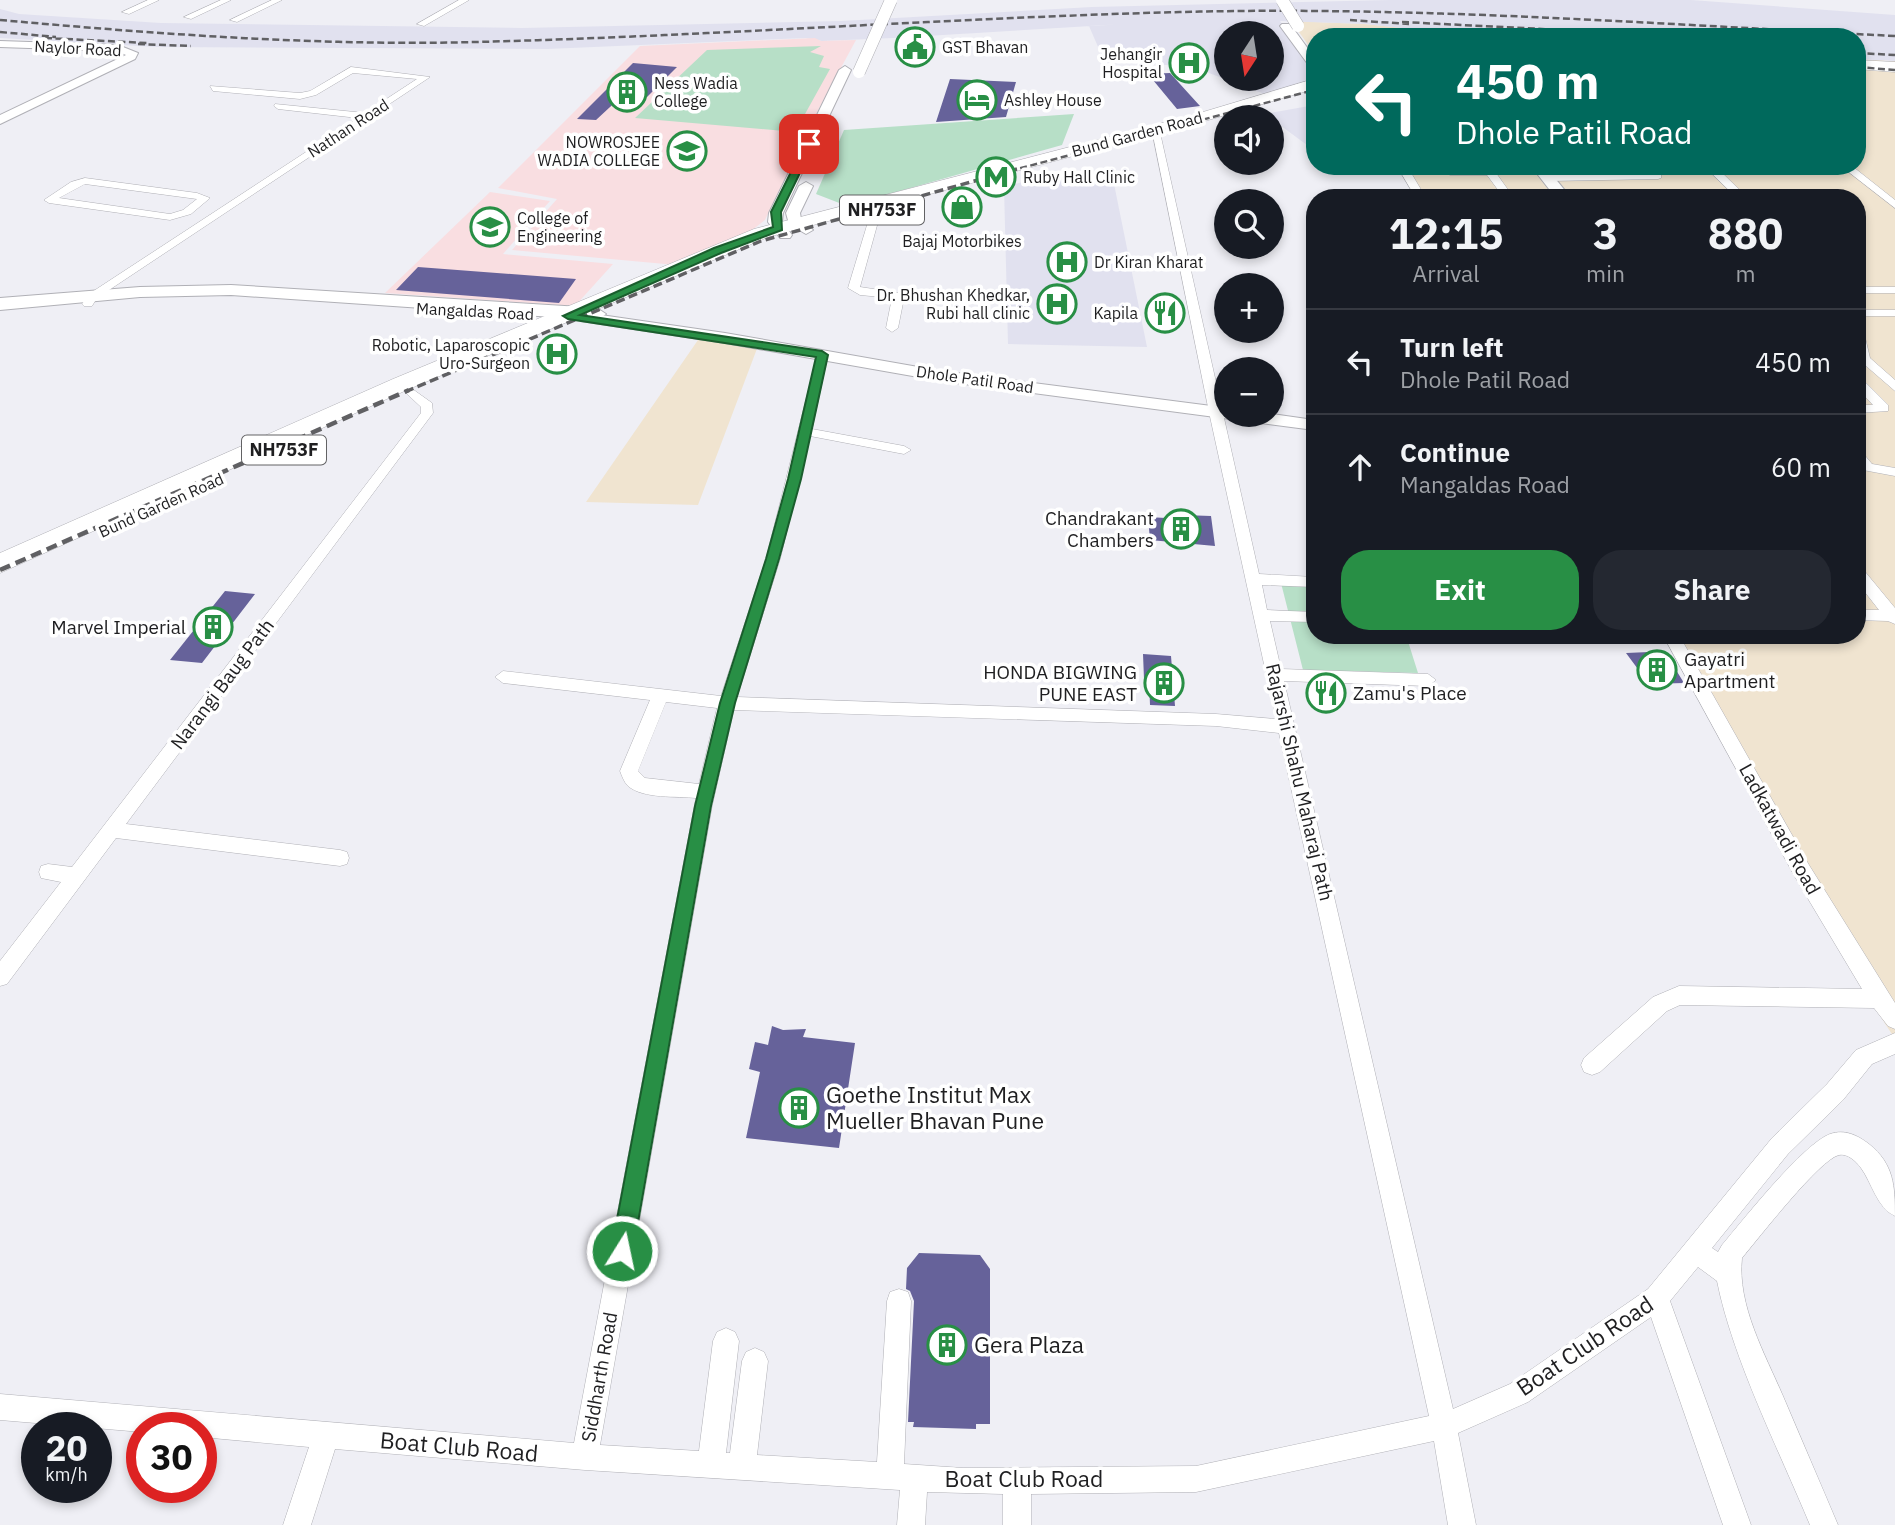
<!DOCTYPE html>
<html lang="en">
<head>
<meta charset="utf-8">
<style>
	:root { --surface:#171b24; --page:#242831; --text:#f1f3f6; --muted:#9ea1a6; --line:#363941; --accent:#288f45 }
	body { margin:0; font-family:"IBM Plex Sans",sans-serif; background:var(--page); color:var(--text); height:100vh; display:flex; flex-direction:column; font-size:26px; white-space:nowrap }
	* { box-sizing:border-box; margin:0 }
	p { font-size:23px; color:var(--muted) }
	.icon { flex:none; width:38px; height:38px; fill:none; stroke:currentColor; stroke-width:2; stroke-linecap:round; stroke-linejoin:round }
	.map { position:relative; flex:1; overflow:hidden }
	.side { position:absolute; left:1306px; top:189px; width:560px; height:455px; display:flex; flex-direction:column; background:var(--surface); border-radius:28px; box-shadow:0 4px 10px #0003 }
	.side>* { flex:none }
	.guide { position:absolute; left:1306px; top:28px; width:560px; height:147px; border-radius:28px; box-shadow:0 4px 10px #0003; background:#00695c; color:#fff; overflow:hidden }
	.needle { width:46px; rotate:192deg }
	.controls { position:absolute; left:1214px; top:21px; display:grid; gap:14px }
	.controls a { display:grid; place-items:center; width:70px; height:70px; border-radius:50%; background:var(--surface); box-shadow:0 4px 10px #0003; font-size:35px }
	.speed { position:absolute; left:21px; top:1412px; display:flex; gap:14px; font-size:35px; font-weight:700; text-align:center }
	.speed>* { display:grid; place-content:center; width:91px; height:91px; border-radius:50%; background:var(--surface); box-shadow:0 4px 10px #0003; line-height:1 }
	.speed small { font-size:18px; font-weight:400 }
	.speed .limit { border:10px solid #d22; background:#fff; color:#111 }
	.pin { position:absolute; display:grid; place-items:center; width:60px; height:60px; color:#fff; margin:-30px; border-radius:14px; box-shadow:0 4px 10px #0006 }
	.me { position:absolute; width:77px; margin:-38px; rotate:10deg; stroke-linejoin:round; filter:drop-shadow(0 0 5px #0008) }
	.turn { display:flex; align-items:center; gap:24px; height:147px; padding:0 35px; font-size:32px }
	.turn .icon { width:91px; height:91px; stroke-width:2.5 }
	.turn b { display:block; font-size:49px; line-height:60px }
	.eta { display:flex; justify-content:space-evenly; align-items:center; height:119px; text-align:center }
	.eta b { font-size:42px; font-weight:700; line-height:49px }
	.action { display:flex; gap:14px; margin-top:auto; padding:14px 35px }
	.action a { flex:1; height:80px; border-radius:28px; background:var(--accent); color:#fff; font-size:28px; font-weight:700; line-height:80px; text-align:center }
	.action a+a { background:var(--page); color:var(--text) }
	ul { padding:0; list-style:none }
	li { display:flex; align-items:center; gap:21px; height:105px; padding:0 35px; border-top:2px solid var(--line) }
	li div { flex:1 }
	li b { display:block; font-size:26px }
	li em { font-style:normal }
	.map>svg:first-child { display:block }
	.commercial { fill:#f0e4d0 }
	.built { fill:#e1e1ef; fill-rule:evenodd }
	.education { fill:#f9dee1 }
	.green { fill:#b7dfc7 }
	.building { fill:#66629a }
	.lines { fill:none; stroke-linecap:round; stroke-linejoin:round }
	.street-casing { stroke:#b0b0b6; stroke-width:1 }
	.secondary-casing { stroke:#b0b0b6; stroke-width:2 }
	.primary-casing { stroke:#b0b0b6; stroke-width:2 }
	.highway-casing { stroke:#b0b0b6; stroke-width:1 }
	.street { fill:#fff; fill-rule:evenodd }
	.secondary { fill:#fff; fill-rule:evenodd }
	.primary { fill:#fff; fill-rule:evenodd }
	.highway { fill:#fff; fill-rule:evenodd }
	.rail-far2 { stroke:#606063; stroke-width:2.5; stroke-dasharray:7 3.5; stroke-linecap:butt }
	.rail-far1 { stroke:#606063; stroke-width:3.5; stroke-dasharray:9 4.5; stroke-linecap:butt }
	.rail { stroke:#606063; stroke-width:4.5; stroke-dasharray:11 6; stroke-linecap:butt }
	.secondary-bridge-casing { stroke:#b0b0b6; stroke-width:13; stroke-linecap:butt }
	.secondary-bridge { stroke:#fff; stroke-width:12 }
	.route { fill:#288f45; stroke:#1a5d2d; stroke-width:2 }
	.labels { text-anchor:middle; stroke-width:7; stroke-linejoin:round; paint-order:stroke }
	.far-poi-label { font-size:16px; fill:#1f1f21; stroke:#fff; text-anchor:start }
	.far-street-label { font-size:16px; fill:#1f1f21; stroke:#fff }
	.shield { fill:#fff; stroke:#626264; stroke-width:2 }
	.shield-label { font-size:18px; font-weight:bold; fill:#1f1f21 }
	.poi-label { font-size:19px; fill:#1f1f21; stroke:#fff; text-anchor:end }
	.street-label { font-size:19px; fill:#1f1f21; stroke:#fff }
	.near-poi-label { font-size:23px; fill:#1f1f21; stroke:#fff; text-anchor:start }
	.near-street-label { font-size:23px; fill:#1f1f21; stroke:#fff }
</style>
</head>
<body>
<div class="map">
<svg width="1895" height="1525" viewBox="0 0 1895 1525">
	<rect width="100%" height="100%" fill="#efeff5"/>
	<path class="commercial" d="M1291,21L1365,24L1486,37H1314V53Z
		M1857,59L1895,61V1039L1866,994L1669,635H1857V198H1420L1401,166H1857Z
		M698,340L758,346L698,505L586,502Z"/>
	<path class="built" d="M1390,0H1691L1895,15V61L1857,59V37H1486L1365,24L1280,21L1312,72L1311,78L1267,95L1201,70L1102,56L1089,26L1124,24L893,38L822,41L806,38L547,49L157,47L0,38V9L19,14L161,23L522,28L841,21L1092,7ZM1227,33H1272V79H1227Z
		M1309,106L1314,110V147L1311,148L1265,114Z
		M1065,171L1112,174L1147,347L1008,344L1004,187Z"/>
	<path class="education" d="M815,38L821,41L856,40L816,114L765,220L751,231L676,265L512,250L557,199L498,188L640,46Z
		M490,192L550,201L503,254L613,264L575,306L385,293Z"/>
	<path class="green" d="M821,46L810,52L824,56L819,67L830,69L795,132L635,118L707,50Z
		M1074,114L1062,145L847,206L816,194L844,130Z
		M1281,583L1314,584V635H1406L1418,673L1303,670Z"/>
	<path class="building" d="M633,63L677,67L647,97L623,95L596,120L577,119Z
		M1170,73L1200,106L1177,109L1148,74Z
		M950,79L1016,82L1006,117L936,122Z
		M418,267L576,279L559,303L396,290Z
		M1183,515L1211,516L1215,546L1150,540L1148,517L1183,519Z
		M225,591L255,594L202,663L170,660Z
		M1649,652L1653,657H1668L1684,683L1649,684L1626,653Z
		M1143,654L1171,656L1175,706L1150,705L1149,679H1144Z
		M772,1026L783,1030L806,1029L803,1037L855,1043L839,1148L746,1138L760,1072L749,1069L755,1042L768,1045Z
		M919,1253L980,1255L990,1269V1424H976V1429L913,1427L914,1422H908L914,1301L910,1291L906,1289L907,1268Z"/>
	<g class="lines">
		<g class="street-casing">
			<path id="street" d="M148,0H159L129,14L122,12Z
				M221,0H231L191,19L184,17Z
				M272,0H282L237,22L230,20Z
				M459,0H469L424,26L417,24Z
				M351,67L430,77L97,298L92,306H84L82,304L89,294L358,118L278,109L274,106L275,104L365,113L417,79L353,73L316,95L300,99L213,91L210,86L300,93L310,91Z
				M1153,135L1161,137L1259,574L1314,577V587L1262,585L1267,610L1314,612V622L1270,621L1281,669L1428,674L1436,680L1428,686L1284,681L1453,1409L1510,1384L1648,1289L1772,1138L1827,1084L1856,1050L1895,1033V1054L1872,1064L1843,1100L1788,1154L1712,1248L1718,1252L1722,1245C1743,1220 1803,1144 1830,1134C1845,1129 1857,1135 1869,1144C1894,1164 1895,1186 1895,1216C1877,1208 1872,1183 1861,1168C1856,1161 1847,1153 1839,1155C1820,1159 1758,1239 1742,1258C1737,1305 1765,1354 1783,1396C1801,1439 1820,1482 1838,1525H1810C1779,1450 1733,1360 1717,1281L1698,1267L1670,1301L1751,1525H1723L1651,1317L1528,1402L1458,1433L1476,1525H1448L1434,1441L1196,1492L1031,1494V1525H1003V1494L927,1492L925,1525H897L900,1490L585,1470L335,1449L311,1525H283L309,1447L201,1437V1428H142V1432L0,1420V1394L574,1443L696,798C677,796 643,799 628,786C624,782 622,776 620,771L650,700L503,683L495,677L503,671L721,696L766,559L818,352L828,355L812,429L904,446L911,450L904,454L810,436L780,559L737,697L1216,714L1276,719L1209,412ZM666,702L717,708L699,784L645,778L638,771ZM734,710L1216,726L1279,733L1429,1416L1196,1466L963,1468L904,1464L911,1301L908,1292L899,1289L890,1292L887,1301L877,1462L757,1455L768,1361L764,1352L755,1348L746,1352L742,1361L730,1453H726L739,1341L735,1332L726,1328L717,1332L713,1341L699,1451L600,1445L712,806Z
				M1397,166H1407L1426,198H1416Z
				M1481,166H1491L1514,198H1504L1487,175H1450L1445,172L1450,169H1483Z
				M1704,166H1715L1748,198H1737Z
				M1841,166H1852L1895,200V208Z
				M1661,174V178L1658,179L1548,181L1543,178L1548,175Z
				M85,178L197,193L210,198L191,214L170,220L49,203L44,200L71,182ZM85,184L197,199L183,210L170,214L59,198Z
				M865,203H873L881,211L860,287L900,293L904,298L898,328L892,332L886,328L892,298L860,295L848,288L871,212L864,205Z
				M1857,287H1895V293H1857Z
				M1857,310H1895V316H1857Z
				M1857,326L1863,329L1870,358L1895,380V391L1858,359Z
				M1857,377L1861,378L1888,405V411L1857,413V405H1873L1857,388Z
				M411,388L432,403L433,413L126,824L340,850L347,852L349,858L347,864L340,866L116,838L7,984L0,986V961L61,882L41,878L39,872L41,866L48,864L72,867L421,413V407L405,392Z
				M1857,451L1862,452L1872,464L1895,468V476L1863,470L1857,463Z
				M1857,567L1862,568L1895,608V624L1888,621L1857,620V610H1879L1857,582Z
				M1663,635H1679L1809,865L1895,1003V1029L1888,1026L1874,1008L1680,1005L1667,1011L1600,1072L1592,1075L1584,1072L1581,1065L1584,1058L1653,997L1679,986L1862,989L1795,877Z"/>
		</g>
		<g class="secondary-casing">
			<path id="secondary" d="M1282,24H1290L1314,57V68L1310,67L1280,26Z
				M0,41L118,45L138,53L135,59L0,124V115L126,55L117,51L0,47Z
				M845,66L851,70L783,213L782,222L792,235L790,238H780L768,222L769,213L839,70Z
				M1531,166H1545L1571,198H1556Z
				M806,182L813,186L800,213L801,219L813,230L806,234L789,224L786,213L799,186Z
				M587,313L725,333L941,371L1227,408V415L1272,414L1314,420V430L941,381L725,343L581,321L579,318Z"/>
		</g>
		<g class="primary-casing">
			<path id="primary" d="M231,285L597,308L606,314L597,320L231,295L140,297L0,310V298L140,287Z"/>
		</g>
		<g class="highway-casing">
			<path id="highway" d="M1857,60L1895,62V72L1857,69Z
				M1314,79V89L1205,121L768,237L409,389L0,573V553L393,379L754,229L1193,115Z"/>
		</g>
		<use href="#street" class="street"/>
		<use href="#secondary" class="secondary"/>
		<use href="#primary" class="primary"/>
		<use href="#highway" class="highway"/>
		<path class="rail-far2" d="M0,20C158,34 317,46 476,42C711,36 946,18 1181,12C1419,6 1657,24 1895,36
			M1350,20L1409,24
			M1402,22L1703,37
			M0,32L56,37
			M45,38L147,43
			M138,44L191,46
			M1857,53L1895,55
			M1857,67L1895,70
			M1010,171L1314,90"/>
		<path class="rail-far1" d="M405,392L761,241L1017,169"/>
		<path class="rail" d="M0,570L409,390"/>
		<g class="secondary-bridge-casing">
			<path id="secondary-bridge" d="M1282,0L1298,26
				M859,72L891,0"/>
		</g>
		<use href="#secondary-bridge" class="secondary-bridge"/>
	</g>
	<path class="route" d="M809,141L814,144L781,212L782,230L721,253L580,315L822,351L828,355L801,479L779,559L735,703L711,806L633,1251L630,1258L622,1261L615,1258L611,1251L695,806L720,703L766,559L788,479L816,357L568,319L563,316L714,248L773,227L771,212L805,144Z"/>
	<defs>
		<g id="civic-ring" transform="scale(2.0125)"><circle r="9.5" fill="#fff" stroke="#288f45" stroke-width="1.5"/><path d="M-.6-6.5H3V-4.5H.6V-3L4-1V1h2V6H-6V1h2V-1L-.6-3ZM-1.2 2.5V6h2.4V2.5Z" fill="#288f45"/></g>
		<g id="hospital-ring" transform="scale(2.0125)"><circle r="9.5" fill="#fff" stroke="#288f45" stroke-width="1.5"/><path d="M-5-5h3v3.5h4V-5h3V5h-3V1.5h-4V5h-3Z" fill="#288f45"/></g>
		<g id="building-ring" transform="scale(2.0125)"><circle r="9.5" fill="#fff" stroke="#288f45" stroke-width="1.5"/><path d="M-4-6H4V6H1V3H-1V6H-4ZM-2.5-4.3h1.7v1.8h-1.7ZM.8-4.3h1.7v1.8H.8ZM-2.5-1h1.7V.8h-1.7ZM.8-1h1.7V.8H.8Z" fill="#288f45"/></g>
		<g id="hotel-ring" transform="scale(2.0125)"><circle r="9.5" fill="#fff" stroke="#288f45" stroke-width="1.5"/><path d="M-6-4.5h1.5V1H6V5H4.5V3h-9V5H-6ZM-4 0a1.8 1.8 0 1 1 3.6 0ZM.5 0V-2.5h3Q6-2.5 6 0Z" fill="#288f45"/></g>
		<g id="university-ring" transform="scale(2.0125)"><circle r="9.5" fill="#fff" stroke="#288f45" stroke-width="1.5"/><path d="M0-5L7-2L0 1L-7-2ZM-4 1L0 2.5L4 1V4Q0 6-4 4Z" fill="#288f45"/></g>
		<g id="metro-ring" transform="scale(2.0125)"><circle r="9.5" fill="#fff" stroke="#288f45" stroke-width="1.5"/><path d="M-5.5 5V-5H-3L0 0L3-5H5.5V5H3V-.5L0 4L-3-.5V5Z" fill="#288f45"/></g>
		<g id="shop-ring" transform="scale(2.0125)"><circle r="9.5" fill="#fff" stroke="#288f45" stroke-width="1.5"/><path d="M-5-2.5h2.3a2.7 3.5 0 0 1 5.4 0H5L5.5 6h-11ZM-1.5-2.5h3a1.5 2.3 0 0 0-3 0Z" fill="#288f45"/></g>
		<g id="restaurant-ring" transform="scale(2.0125)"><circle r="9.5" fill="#fff" stroke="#288f45" stroke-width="1.5"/><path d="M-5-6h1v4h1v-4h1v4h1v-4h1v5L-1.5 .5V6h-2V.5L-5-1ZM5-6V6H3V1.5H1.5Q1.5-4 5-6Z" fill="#288f45"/></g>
	</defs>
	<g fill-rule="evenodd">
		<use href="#civic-ring" x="915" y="47"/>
		<use href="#hospital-ring" x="1189" y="63"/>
		<use href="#building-ring" x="627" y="92"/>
		<use href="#hotel-ring" x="977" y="100"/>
		<use href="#university-ring" x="687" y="151"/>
		<use href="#metro-ring" x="996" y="177"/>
		<use href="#shop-ring" x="962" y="207"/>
		<use href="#university-ring" x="490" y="227"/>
		<use href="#hospital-ring" x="1067" y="262"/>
		<use href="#hospital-ring" x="1057" y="304"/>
		<use href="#restaurant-ring" x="1165" y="313"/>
		<use href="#hospital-ring" x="557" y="354"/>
		<use href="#building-ring" x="1181" y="529"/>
		<use href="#building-ring" x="213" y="627"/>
		<use href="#building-ring" x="1657" y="670"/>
		<use href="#building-ring" x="1164" y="683"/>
		<use href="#restaurant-ring" x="1326" y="693"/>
		<use href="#building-ring" x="799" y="1108"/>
		<use href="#building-ring" x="947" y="1345"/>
	</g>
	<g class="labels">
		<g class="far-poi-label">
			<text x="942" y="53">GST Bhavan</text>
			<text x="1162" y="60" text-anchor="end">Jehangir<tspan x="1162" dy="18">Hospital</tspan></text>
			<text x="654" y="89">Ness Wadia<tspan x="654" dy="18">College</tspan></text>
			<text x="1004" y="106">Ashley House</text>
			<text x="660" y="148" text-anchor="end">NOWROSJEE<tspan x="660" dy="18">WADIA COLLEGE</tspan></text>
			<text x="1023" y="183">Ruby Hall Clinic</text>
			<text x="517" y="224">College of<tspan x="517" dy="18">Engineering</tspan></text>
			<text x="962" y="247" text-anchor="middle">Bajaj Motorbikes</text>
			<text x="1094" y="268">Dr Kiran Kharat</text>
			<text x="1030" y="301" text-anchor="end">Dr. Bhushan Khedkar,<tspan x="1030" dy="18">Rubi hall clinic</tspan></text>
			<text x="1138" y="319" text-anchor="end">Kapila</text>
			<text x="530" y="351" text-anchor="end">Robotic, Laparoscopic<tspan x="530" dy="18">Uro-Surgeon</tspan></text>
		</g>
		<g class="far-street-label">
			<text transform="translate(78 48) rotate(3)" y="6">Naylor Road</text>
			<text transform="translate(348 128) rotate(-33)" y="6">Nathan Road</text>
			<text transform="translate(1137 134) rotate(-15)" y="6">Bund Garden Road</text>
			<text transform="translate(475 311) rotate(3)" y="6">Mangaldas Road</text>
			<text transform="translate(975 379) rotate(8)" y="6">Dhole Patil Road</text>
			<text transform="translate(161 505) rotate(-24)" y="6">Bund Garden Road</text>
		</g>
		<g class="shield">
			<rect x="840" y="195.5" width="84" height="29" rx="5"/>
			<rect x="242" y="435.5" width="84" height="29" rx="5"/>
		</g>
		<g class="shield-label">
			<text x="882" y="216">NH753F</text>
			<text x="284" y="456">NH753F</text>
		</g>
		<g class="poi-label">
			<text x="1154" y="525">Chandrakant<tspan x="1154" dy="22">Chambers</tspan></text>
			<text x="186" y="634">Marvel Imperial</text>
			<text x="1684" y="666" text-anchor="start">Gayatri<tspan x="1684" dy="22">Apartment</tspan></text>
			<text x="1137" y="679">HONDA BIGWING<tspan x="1137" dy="22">PUNE EAST</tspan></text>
			<text x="1353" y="700" text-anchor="start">Zamu's Place</text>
		</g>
		<g class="street-label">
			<text transform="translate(222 684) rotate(-53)" y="7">Narangi Baug Path</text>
			<text transform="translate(1300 782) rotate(77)" y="7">Rajarshi Shahu Maharaj Path</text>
			<text transform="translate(1780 829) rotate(61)" y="7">Ladkatwadi Road</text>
			<text transform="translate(599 1377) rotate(-80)" y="7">Siddharth Road</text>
		</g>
		<g class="near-poi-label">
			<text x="826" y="1103">Goethe Institut Max<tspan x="826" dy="26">Mueller Bhavan Pune</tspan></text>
			<text x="974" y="1353">Gera Plaza</text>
		</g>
		<g class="near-street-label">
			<text transform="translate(1585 1346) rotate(-34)" y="8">Boat Club Road</text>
			<text transform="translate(459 1447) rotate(5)" y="8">Boat Club Road</text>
			<text x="1024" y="1487">Boat Club Road</text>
		</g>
	</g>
</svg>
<div class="controls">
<a><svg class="needle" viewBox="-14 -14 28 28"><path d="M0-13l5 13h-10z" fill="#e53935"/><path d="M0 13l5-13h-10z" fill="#9ea1a6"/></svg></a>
<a><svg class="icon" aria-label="sound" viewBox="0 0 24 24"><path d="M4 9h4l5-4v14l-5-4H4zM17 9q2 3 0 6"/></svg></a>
<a><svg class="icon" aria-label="search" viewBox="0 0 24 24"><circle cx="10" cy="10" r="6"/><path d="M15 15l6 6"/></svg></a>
<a>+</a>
<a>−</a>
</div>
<div class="speed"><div>20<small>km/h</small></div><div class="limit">30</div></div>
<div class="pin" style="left:809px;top:144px;background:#d93025"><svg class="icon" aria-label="arrive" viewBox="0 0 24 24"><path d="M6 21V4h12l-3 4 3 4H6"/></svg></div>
<svg class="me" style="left:622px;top:1251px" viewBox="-20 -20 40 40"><circle r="17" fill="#288f45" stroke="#fff" stroke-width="3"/><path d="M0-11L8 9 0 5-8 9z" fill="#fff"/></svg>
<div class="guide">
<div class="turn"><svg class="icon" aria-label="left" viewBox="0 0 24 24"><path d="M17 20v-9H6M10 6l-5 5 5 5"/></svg><div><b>450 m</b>Dhole Patil Road</div></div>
</div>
<section class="side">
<div class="eta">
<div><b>12:15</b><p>Arrival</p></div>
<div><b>3</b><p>min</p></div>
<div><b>880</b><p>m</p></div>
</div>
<ul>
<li><svg class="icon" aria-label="left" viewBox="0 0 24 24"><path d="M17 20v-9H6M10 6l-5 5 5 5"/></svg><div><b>Turn left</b><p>Dhole Patil Road</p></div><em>450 m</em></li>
<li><svg class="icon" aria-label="ahead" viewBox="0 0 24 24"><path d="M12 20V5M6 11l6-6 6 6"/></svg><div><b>Continue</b><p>Mangaldas Road</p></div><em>60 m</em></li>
</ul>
<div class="action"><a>Exit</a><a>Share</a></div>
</section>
</div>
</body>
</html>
